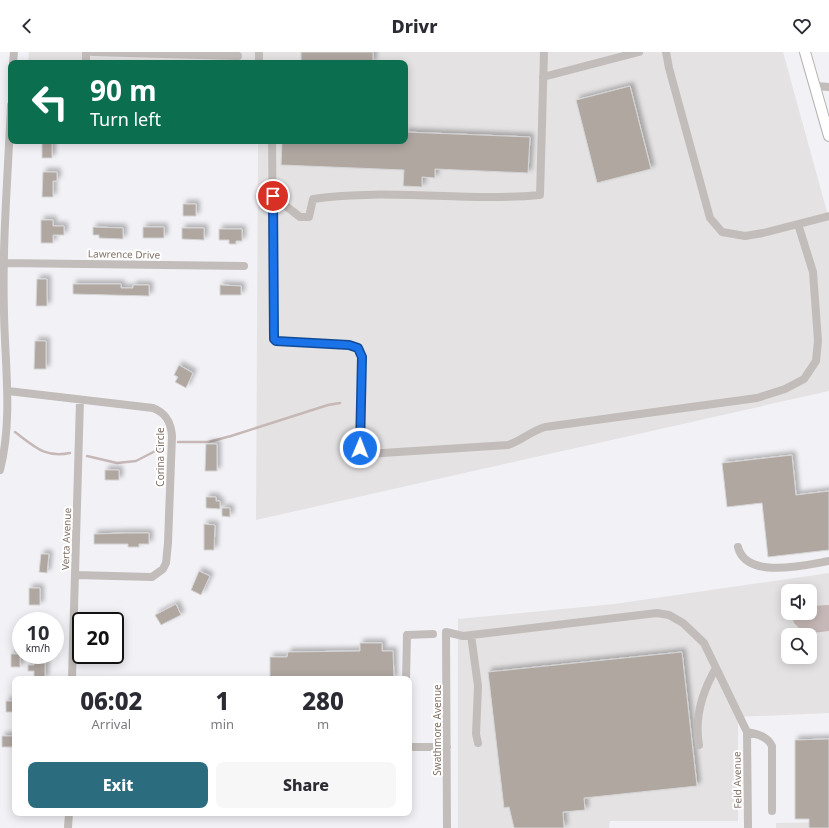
<!DOCTYPE html>
<html lang="en">
<head>
<meta charset="utf-8">
<style>
	:root { --surface:#fff; --page:#f7f7f7; --text:#2b2b33; --muted:#7c7c81; --accent:#2b6d7f }
	body { margin:0; font-family:"Noto Sans",sans-serif; background:var(--page); color:var(--text); height:100vh; display:flex; flex-direction:column; font-size:15px; white-space:nowrap }
	* { box-sizing:border-box; margin:0 }
	p { font-size:13px; color:var(--muted) }
	.icon { flex:none; width:22px; height:22px; fill:none; stroke:currentColor; stroke-width:2; stroke-linecap:round; stroke-linejoin:round }
	.map { position:relative; flex:1; overflow:hidden }
	.sheet { position:absolute; left:12px; top:624px; width:400px; height:140px; display:flex; flex-direction:column; background:var(--surface); border-radius:8px; box-shadow:0 2px 10px #0003 }
	.sheet>* { flex:none }
	.guide { position:absolute; left:8px; top:8px; width:400px; height:84px; border-radius:8px; box-shadow:0 2px 10px #0003; background:#0b6e4f; color:#fff; overflow:hidden }
	.fabs { position:absolute; left:781px; top:532px; display:grid; gap:8px }
	.fabs a { display:grid; place-items:center; width:36px; height:36px; border-radius:8px; background:var(--surface); box-shadow:0 2px 10px #0003; font-size:20px }
	.speed { position:absolute; left:12px; top:560px; display:flex; gap:8px; font-size:20px; font-weight:700; text-align:center }
	.speed>* { display:grid; place-content:center; width:52px; height:52px; border-radius:50%; background:var(--surface); box-shadow:0 2px 10px #0003; line-height:1 }
	.speed small { font-size:10px; font-weight:400 }
	.speed .limit { border:2px solid #111; border-radius:6px; background:#fff; color:#111 }
	.pin { position:absolute; display:grid; place-items:center; width:34px; height:34px; color:#fff; margin:-17px; border:2px solid #fff; border-radius:50%; box-shadow:0 1px 4px #0007 }
	.me { position:absolute; width:44px; margin:-22px; rotate:1deg; stroke-linejoin:round; filter:drop-shadow(0 0 3px #0008) }
	.turn { display:flex; align-items:center; gap:14px; height:84px; padding:0 16px; font-size:18px }
	.turn .icon { width:52px; height:52px; stroke-width:2.5 }
	.turn b { display:block; font-size:28px; line-height:34px }
	.eta { display:flex; justify-content:space-evenly; align-items:center; height:68px; text-align:center }
	.eta b { font-size:24px; font-weight:800; line-height:28px }
	.button { display:flex; gap:8px; margin-top:auto; padding:8px 16px }
	.button a { flex:1; height:46px; border-radius:8px; background:var(--accent); color:#fff; font-size:16px; font-weight:800; line-height:46px; text-align:center }
	.button a+a { background:var(--page); color:var(--text) }
	header { display:flex; justify-content:space-between; align-items:center; height:52px; padding:0 16px; background:var(--surface); font-size:18px; font-weight:800 }
	.map>svg:first-child { display:block }
	.built { fill:#e4e2e3; fill-rule:evenodd }
	.water { fill:#c6b8b6 }
	.lines { fill:none; stroke-linecap:round; stroke-linejoin:round }
	.stream { stroke:#c6b8b6; stroke-width:2.5 }
	.building { fill:#b0a7a1; stroke:#d5d5d7; filter:url(#shadow) }
	.major-casing { stroke:#b7b2ae; stroke-width:12 }
	.minor { stroke:#c2bdba; stroke-width:8 }
	.major { stroke:#fff; stroke-width:10 }
	.route-casing { stroke:#114b97; stroke-width:10 }
	.route { stroke:#1a73e8; stroke-width:7 }
	.labels { text-anchor:middle; stroke-width:4; stroke-linejoin:round; paint-order:stroke }
	.street-label { font-size:10px; fill:#827166; stroke:#fff }
</style>
</head>
<body>
<header><svg class="icon" aria-label="back" viewBox="0 0 24 24"><path d="M15 5l-7 7 7 7"/></svg>Drivr<svg class="icon" aria-label="heart" viewBox="0 0 24 24"><path d="M12 20l-8-8c-3-5 5-10 8-4 3-6 11-1 8 4z"/></svg></header>
<div class="map">
<svg width="829" height="776" viewBox="0 0 829 776">
	<defs>
		<filter id="shadow"><feDropShadow dx="3.5" dy="-3.5" stdDeviation="2" flood-color="#0004"/></filter>
	</defs>
	<rect width="100%" height="100%" fill="#f2f2f6"/>
	<path class="built" d="M29,0H783L829,167V339L256,468L258,89H405V11H28Z
		M829,521V661L738,665V769H610L609,776H458V567L614,552ZM788,539H810V561H788ZM788,583H810V605H788Z
		M829,770V776H776V771Z"/>
	<path class="water" d="M829,553V579L812,581L803,580L794,571L791,561H810V554Z"/>
	<g class="lines">
		<path class="stream" d="M15,380C35,395 45,406 70,401
			M178,390H208L231,384L328,353L340,351
			M87,404L117,411L136,409L165,394"/>
	</g>
	<path class="building" d="M301,0H373V11H301Z
		M630,34L651,117L597,131L576,48Z
		M405,80L530,85L528,121L435,117V126L422,125V135L403,134L404,118L281,113L282,89H405Z
		M42,89H52V106H42Z
		M43,120H57V129H53V145H42Z
		M183,152H196V164H183Z
		M41,168H53V174H64V183H53V191H41Z
		M93,175L123,176V187L99,186V183H93Z
		M143,175H164V186H143Z
		M182,176H204V188L182,187Z
		M219,177H242V189H236V192H229V188H219Z
		M37,227H47V254H36Z
		M73,232H121V236H133V233H149V244L73,242Z
		M220,233L241,234V243H220Z
		M35,289H46V317H34Z
		M179,313L193,321L186,336L175,330L178,325L174,323Z
		M206,392H217V419H205Z
		M792,403L796,443L829,439V498L768,505L762,451L727,455L722,411Z
		M105,418H119V428H105Z
		M206,445H216V449H220V457L206,456Z
		M222,456H230V465L222,464Z
		M204,472L215,473L214,498H204Z
		M128,481H149V492H139V495H128V492H94V482Z
		M41,502H49L47,521L39,520Z
		M199,519L210,524L201,543L191,538Z
		M29,536H40V553H29Z
		M176,552L181,563L161,573L155,563Z
		M360,591H382V599H393L394,627H270V605H287L288,600L360,599Z
		M682,600L697,734L584,746L585,758L563,760L564,776H514L509,755L504,756L488,620Z
		M11,602H20V615H11Z
		M34,607H45V627H34V619H28V613H34Z
		M6,649H13V660H6Z
		M2,684H15L14,695H2Z
		M829,687V776H809V767H795V688Z"/>
	<g class="lines">
		<g class="major-casing">
			<path id="major" d="M805,0L829,84"/>
		</g>
		<path class="minor" d="M86,0V11
			M92,0L238,4
			M259,0V11
			M666,0L669,16L710,166L722,180L745,184L763,181L829,164
			M13,11L14,0
			M543,25L639,0
			M816,34L829,35
			M272,89L274,287L276,289L349,293L358,296L362,305L360,396L362,401L367,402L508,393C521,389 531,379 545,375L757,346L785,337L804,327L816,309L818,289L813,220L798,172
			M273,144L300,165H309L313,147C387,136 465,150 540,143L544,0
			M4,211L244,214
			M8,339L153,356C166,361 171,370 172,384L168,491L166,511L163,517L152,525L75,523
			M0,418C13,367 5,314 4,261C2,192 8,122 11,53
			M738,495C746,528 806,513 829,509
			M471,583L478,634L476,682L478,691
			M72,627L80,348
			M406,627L407,583L433,582
			M747,680C757,682 767,684 772,694V759
			M699,693C694,665 702,640 716,616
			M409,695H447
			M68,776L69,761
			M447,776L446,580L463,584L657,561L669,563L683,571L704,591L747,680L748,776"/>
		<use href="#major" class="major"/>
	</g>
	<g class="lines">
		<g class="route-casing">
			<path id="route" d="M273,144L274,287L276,289L349,293L358,296L362,305L360,396"/>
		</g>
		<use href="#route" class="route"/>
	</g>
	<g class="labels">
		<g class="street-label">
			<text transform="translate(124 202) rotate(1)" y="4">Lawrence Drive</text>
			<text transform="translate(160 405) rotate(-90)" y="4">Corina Circle</text>
			<text transform="translate(66 487) rotate(-88)" y="4">Verta Avenue</text>
			<text transform="translate(437 678) rotate(-90)" y="4">Swathmore Avenue</text>
			<text transform="translate(737 728) rotate(-91)" y="4">Feld Avenue</text>
		</g>
	</g>
</svg>
<div class="fabs">
<a><svg class="icon" aria-label="sound" viewBox="0 0 24 24"><path d="M4 9h4l5-4v14l-5-4H4zM17 9q2 3 0 6"/></svg></a>
<a><svg class="icon" aria-label="search" viewBox="0 0 24 24"><circle cx="10" cy="10" r="6"/><path d="M15 15l6 6"/></svg></a>
</div>
<div class="speed"><div>10<small>km/h</small></div><div class="limit">20</div></div>
<div class="pin" style="left:273px;top:144px;background:#d93025"><svg class="icon" aria-label="arrive" viewBox="0 0 24 24"><path d="M6 21V4h12l-3 4 3 4H6"/></svg></div>
<svg class="me" style="left:360px;top:396px" viewBox="-20 -20 40 40"><circle r="17" fill="#1a73e8" stroke="#fff" stroke-width="3"/><path d="M0-11L8 9 0 5-8 9z" fill="#fff"/></svg>
<div class="guide">
<div class="turn"><svg class="icon" aria-label="left" viewBox="0 0 24 24"><path d="M17 20v-9H6M10 6l-5 5 5 5"/></svg><div><b>90 m</b>Turn left</div></div>
</div>
<section class="sheet">
<div class="eta">
<div><b>06:02</b><p>Arrival</p></div>
<div><b>1</b><p>min</p></div>
<div><b>280</b><p>m</p></div>
</div>
<div class="button"><a>Exit</a><a>Share</a></div>
</section>
</div>
</body>
</html>
